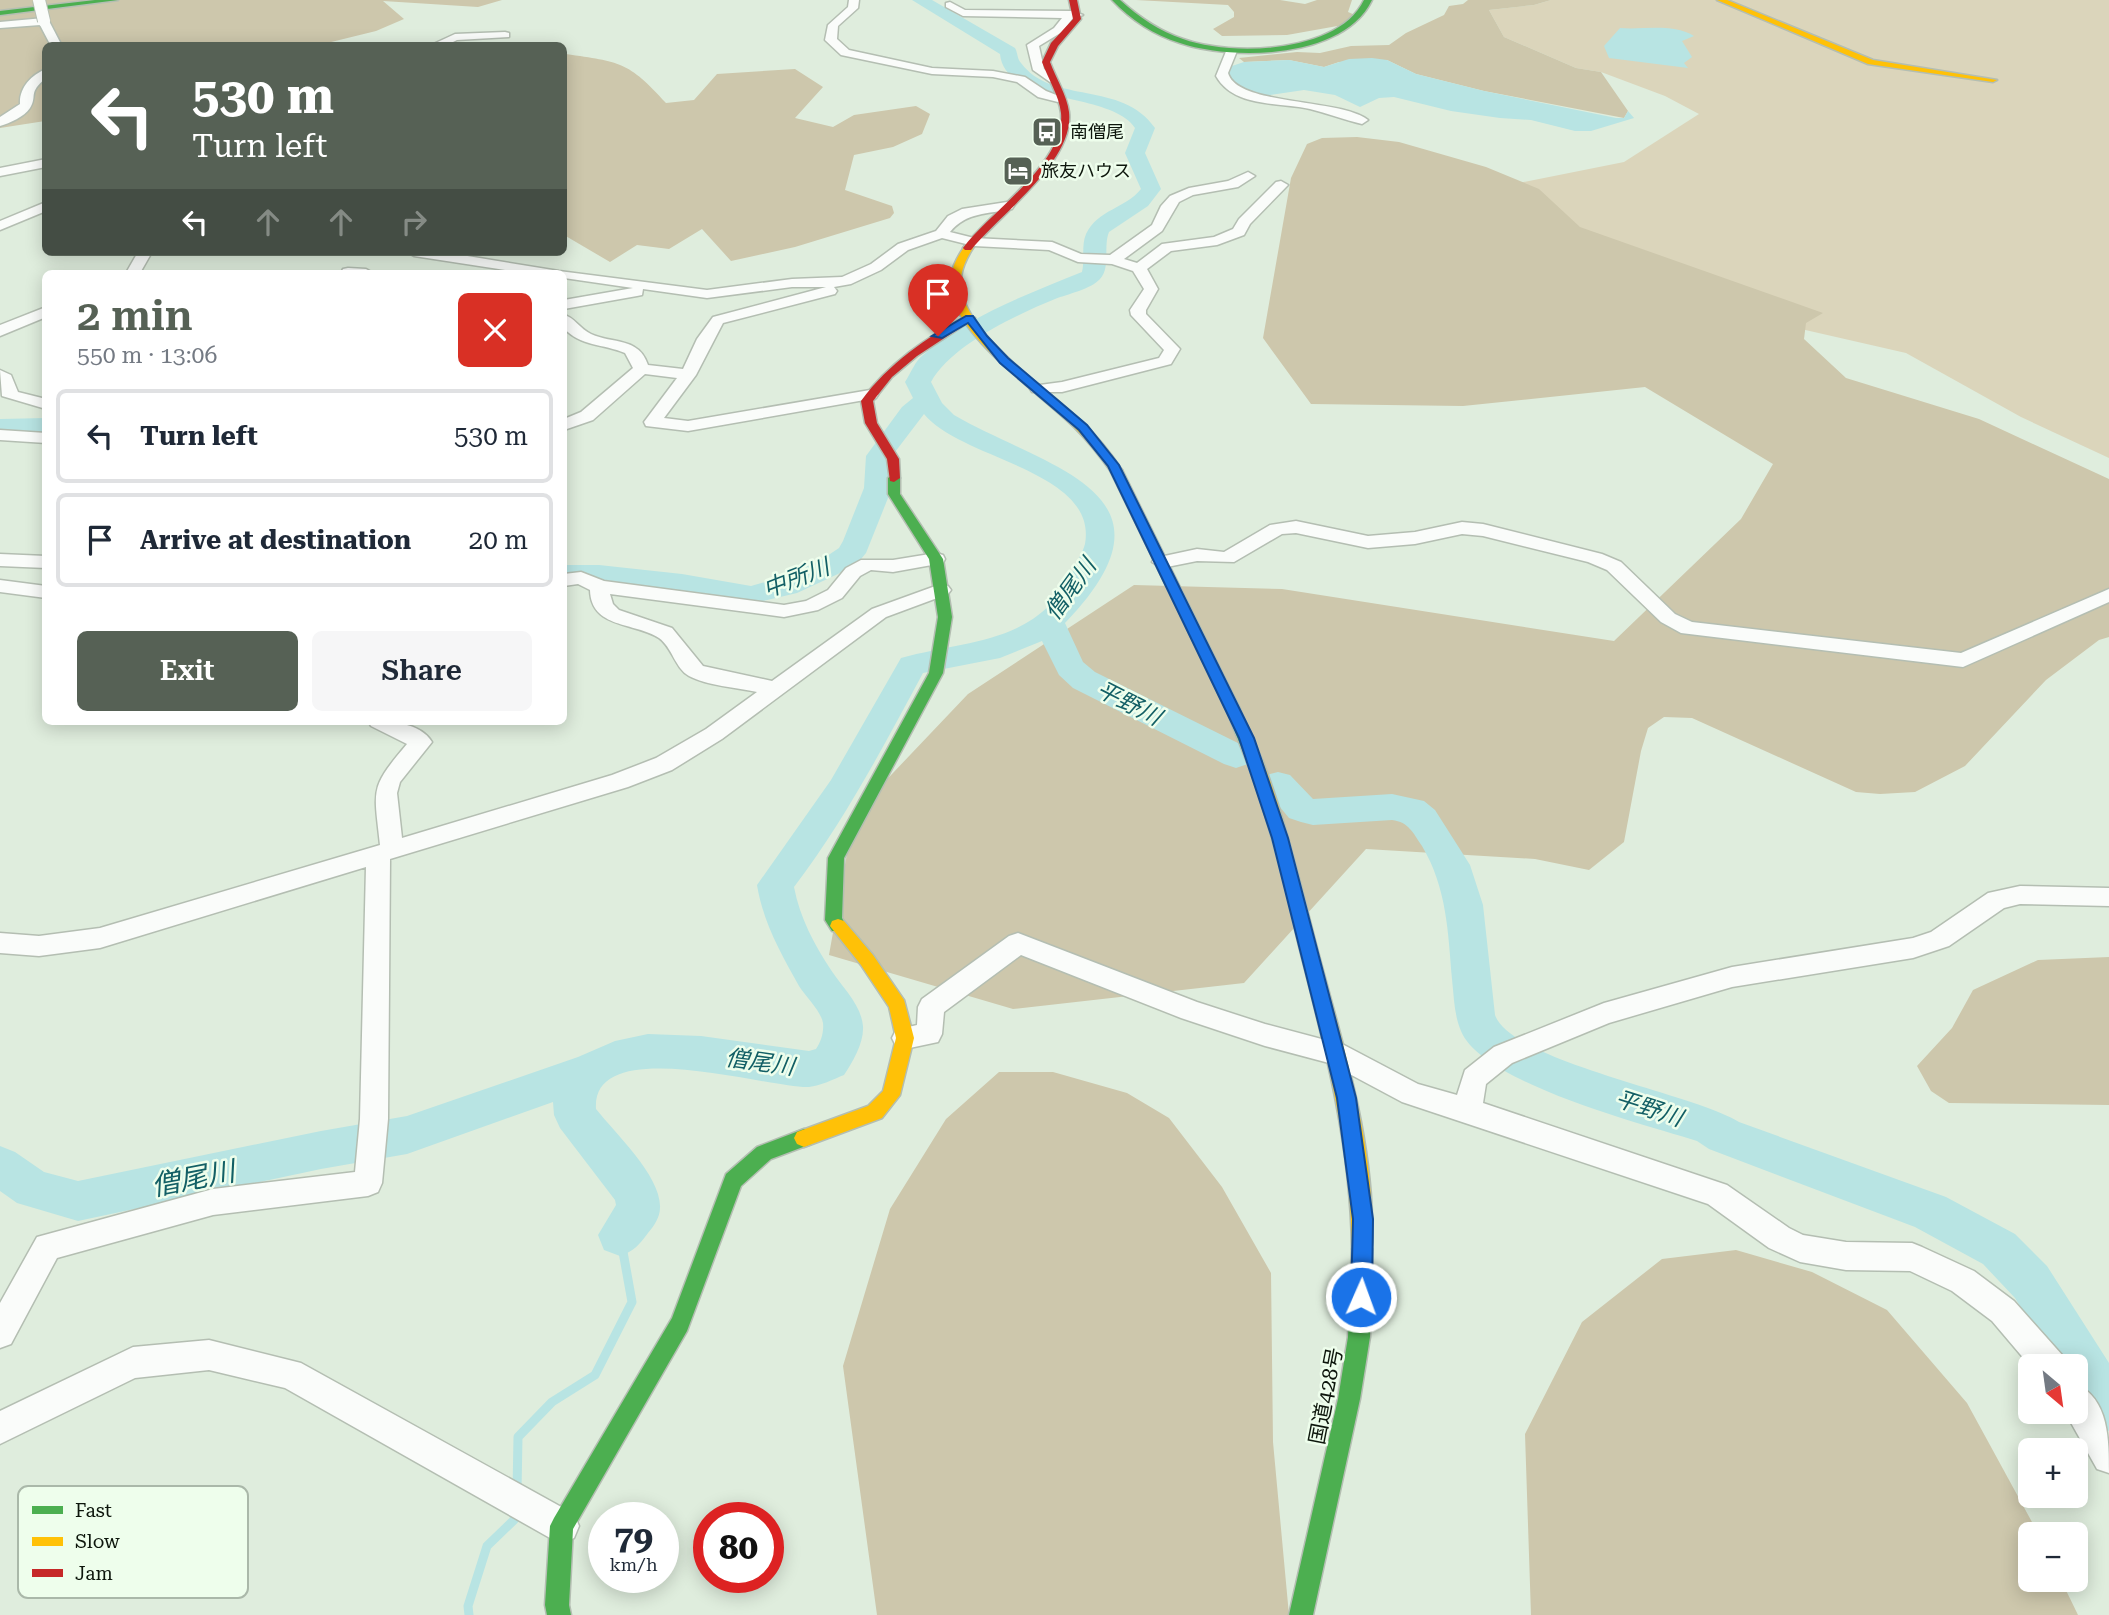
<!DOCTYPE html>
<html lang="en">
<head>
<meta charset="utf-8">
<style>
	:root { --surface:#fff; --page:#f6f6f7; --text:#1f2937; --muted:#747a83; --line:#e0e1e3; --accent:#566155 }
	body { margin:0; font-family:"Roboto Serif","Noto Sans JP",serif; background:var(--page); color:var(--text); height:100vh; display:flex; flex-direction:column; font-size:26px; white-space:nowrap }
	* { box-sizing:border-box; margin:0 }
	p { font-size:23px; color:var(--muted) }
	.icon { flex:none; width:38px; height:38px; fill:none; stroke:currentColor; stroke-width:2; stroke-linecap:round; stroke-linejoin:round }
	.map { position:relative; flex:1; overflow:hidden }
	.panel { position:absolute; left:42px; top:270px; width:525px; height:455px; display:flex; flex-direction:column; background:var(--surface); border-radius:10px; box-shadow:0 4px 18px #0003 }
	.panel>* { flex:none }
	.top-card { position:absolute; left:42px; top:42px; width:525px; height:214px; border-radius:10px; box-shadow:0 4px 18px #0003; background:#566155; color:#fff; overflow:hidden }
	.needle { width:46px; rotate:151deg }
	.tools { position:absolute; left:2018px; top:1354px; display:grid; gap:14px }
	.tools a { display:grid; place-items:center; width:70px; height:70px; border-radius:10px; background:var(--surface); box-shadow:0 4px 18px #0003; font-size:35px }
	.speed { position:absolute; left:588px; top:1502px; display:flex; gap:14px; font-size:35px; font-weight:700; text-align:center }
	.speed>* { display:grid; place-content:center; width:91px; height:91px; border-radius:50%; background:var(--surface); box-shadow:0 4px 18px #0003; line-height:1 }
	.speed small { font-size:18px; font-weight:400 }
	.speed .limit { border:10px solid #d22; background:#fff; color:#111 }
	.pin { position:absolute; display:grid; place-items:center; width:60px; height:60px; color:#fff; margin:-72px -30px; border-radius:50% 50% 50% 0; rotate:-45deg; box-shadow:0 0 7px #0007 }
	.pin .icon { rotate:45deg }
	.me { position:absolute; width:77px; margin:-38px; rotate:2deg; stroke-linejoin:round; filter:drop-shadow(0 0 5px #0008) }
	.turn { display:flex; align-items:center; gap:24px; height:147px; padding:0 35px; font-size:32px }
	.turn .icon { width:91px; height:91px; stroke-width:2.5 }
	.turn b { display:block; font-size:49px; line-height:60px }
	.lanes { display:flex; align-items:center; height:66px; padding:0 35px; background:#0003; justify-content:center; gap:35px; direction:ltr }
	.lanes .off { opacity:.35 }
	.round { display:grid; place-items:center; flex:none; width:74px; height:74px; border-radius:10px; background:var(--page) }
	.summary { display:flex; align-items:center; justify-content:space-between; height:119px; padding:0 35px }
	h1 { font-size:42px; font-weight:600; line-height:52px; color:var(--accent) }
	.button { display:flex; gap:14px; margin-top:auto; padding:14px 35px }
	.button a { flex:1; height:80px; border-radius:10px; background:var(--accent); color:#fff; font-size:28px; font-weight:600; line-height:80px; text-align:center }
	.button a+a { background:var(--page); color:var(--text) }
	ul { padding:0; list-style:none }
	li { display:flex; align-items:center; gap:21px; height:94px; margin:0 14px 10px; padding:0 21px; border:4px solid var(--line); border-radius:10px }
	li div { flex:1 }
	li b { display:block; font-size:26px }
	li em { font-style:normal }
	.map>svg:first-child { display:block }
	.green { fill:#dbd5bb }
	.forest { fill:#cdc7ac }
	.water { fill:#b8e4e3 }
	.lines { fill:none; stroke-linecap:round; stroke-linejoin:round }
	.stream { stroke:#b8e4e3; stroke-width:9 }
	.river { fill:#b8e4e3; fill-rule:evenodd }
	.street-casing { stroke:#b4beb2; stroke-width:3 }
	.fast-casing { stroke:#b4beb2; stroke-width:3 }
	.slow-casing { stroke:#b4beb2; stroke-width:3 }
	.jam-casing { stroke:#b4beb2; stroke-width:3 }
	.street { fill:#fafcfa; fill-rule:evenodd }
	.fast { fill:#4caf50; fill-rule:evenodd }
	.slow { fill:#ffc107; fill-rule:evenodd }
	.jam { fill:#c62828; fill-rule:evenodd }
	.street-bridge-casing { stroke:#b4beb2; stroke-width:14; stroke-linecap:butt }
	.street-bridge { stroke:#fafcfa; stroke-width:12 }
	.route { fill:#1a73e8; stroke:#114b97; stroke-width:2 }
	.labels { text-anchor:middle; stroke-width:5; stroke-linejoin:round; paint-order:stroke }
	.far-poi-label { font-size:18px; fill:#0d160c; stroke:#eefeec; text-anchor:start }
	.street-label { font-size:21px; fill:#0d160c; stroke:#eefeec }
	.water-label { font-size:23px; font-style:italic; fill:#125f65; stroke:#eefeec }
	.near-water-label { font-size:28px; font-style:italic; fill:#125f65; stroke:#eefeec }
	.key { fill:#eefeec; stroke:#aab8a9; stroke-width:2 }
	.key-label { font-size:19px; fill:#0d160c }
</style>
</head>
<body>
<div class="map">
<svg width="2109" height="1615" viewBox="0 0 2109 1615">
	<rect width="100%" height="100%" fill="#dfeddd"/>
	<path class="green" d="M1551,0H2109V458L2021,417L1906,353L1727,312L1454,196L1624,162L1699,114L1665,96L1601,72L1576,68L1504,37L1489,10L1534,5Z"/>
	<path class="forest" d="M0,0H502L478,7L383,1L404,19L376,31L319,45L46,46L45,121L0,128Z
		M1136,0H1280L1305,4L1317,0H1352L1348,12L1355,15L1343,25L1287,35L1222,36L1213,29L1234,17V12L1228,5Z
		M1468,0H1551L1534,5L1489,10L1504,37L1576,68L1601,72L1628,111L1624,118L1484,91L1416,74L1387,60L1339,62L1324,67L1289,60L1244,62L1239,58L1297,52L1320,53L1351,46L1389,45L1406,33L1444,15L1449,6L1463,4Z
		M566,54C620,62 628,61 666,103L694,100L717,74L795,69L823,87L795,118L833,127L854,115L916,106L930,114L922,134L893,147L854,155L845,190L892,206L894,213L890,218L795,247L731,261L702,229L669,249L637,245L610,262L564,235V55Z
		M1357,137L1399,142L1486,167L1539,189L1580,227L1823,313L1806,323L1804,339L1846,378L1979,419L2109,479V637L2099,640L2046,680L1965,766L1915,792L1880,794L1856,792L1692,718L1664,717L1648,728L1641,751L1624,842L1589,870L1535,859L1366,849L1244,983L1013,1009L829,955L854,814L968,694L1134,585L1282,589L1614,641L1741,519L1773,464L1645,387L1463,406L1311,404L1263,338L1291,178L1307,144L1322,138Z
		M2109,957V1105L1949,1103L1931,1091L1917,1066L1952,1028L1973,990L2038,960Z
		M999,1072H1053L1127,1093L1169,1118L1222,1187L1271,1273L1273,1442L1289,1615H877L843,1366L890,1209L946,1119Z
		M1736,1250L1812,1272L1887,1310L1967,1403L2039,1535H2030V1580H2061L2078,1615H1531L1525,1434L1582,1322L1662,1259Z"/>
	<path class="water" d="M1620,28C1644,30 1672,23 1694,36L1682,41L1692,57L1684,63L1688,68L1609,58L1604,46Z
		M1372,58L1387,60L1416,74L1484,91L1616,118H1624L1628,111L1634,118L1591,131H1575L1531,120L1500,118L1451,111L1394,97L1379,98L1360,107L1335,95L1304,90L1263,96L1245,90L1227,79L1228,71L1232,66L1244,62L1289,60L1324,67L1349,59Z"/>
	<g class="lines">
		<path class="stream" d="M517,1491L518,1437L552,1402L595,1375L632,1302L620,1235
			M469,1615L468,1606L487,1546L514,1520L515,1513"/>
		<path class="river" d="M912,0H932L1015,48C1018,53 1017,59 1021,63C1052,105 1122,80 1155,128L1145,153L1161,189L1148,206L1109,232C1103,246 1111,267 1100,279C1091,289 1068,294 1055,299C1016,315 951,345 931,382L942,403L954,415C1045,468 1192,492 1065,623L1083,662L1095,672L1248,748L1253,756L1248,764L1236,768L1224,764L1073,688L1059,675L1042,641L1000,658L923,673C883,747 845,820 794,887C800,918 814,944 831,970C842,987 861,1004 863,1026C864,1043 853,1061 844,1075C834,1079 820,1086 809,1087C770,1089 591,1032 596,1109C615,1133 662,1177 660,1208C660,1217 654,1226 648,1233C639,1245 634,1251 620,1256L604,1250L598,1235L616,1205L615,1200L560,1128L554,1115L553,1102L407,1154L321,1169L78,1221L17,1203L0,1191V1146L15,1152L44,1172L78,1181L321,1131L407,1116L578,1057L615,1041L648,1034L701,1036L809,1051L816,1049C821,1042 824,1032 823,1023C821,1011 806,997 799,986C781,954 763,922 757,885L831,780L901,658C969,639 1039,645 1074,569C1077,561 1083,552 1085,544C1098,470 961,460 924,414L892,456V488L866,553L861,559L838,574L797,593L751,604L682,592L599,583H564V565H599L682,574L751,586L776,579L818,562L839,548L843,541L864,488L866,456L902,407L913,398L905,382C911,373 915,361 923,355C968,316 1028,294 1082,272C1085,259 1081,246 1086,234C1097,210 1126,208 1141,189L1125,153L1135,128C1111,91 1005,106 1000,54Z
			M46,418V434L0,435V419Z
			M1278,772L1290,775L1313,799L1392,794L1424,801L1435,810L1470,865L1483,905L1495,1015C1512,1062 1692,1093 1739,1122L1946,1197L2015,1234L2047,1266L2109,1363V1431C2077,1418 2076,1398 2076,1367H2057L2015,1298L1983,1264L1915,1227L1709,1149L1697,1141C1643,1124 1482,1083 1461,1031C1454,1015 1454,997 1452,979C1448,932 1447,888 1422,846C1413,833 1409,822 1392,820L1313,825L1301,822L1289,818L1261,784L1266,775Z"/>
		<g class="street-casing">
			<path id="street" d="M849,0H859L858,8L838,26L837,39L849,50L932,68L993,71L1025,77L1046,91L1064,98L1058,102L1038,97L1017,82L993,77L932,74L841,55L825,40L828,25L848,7Z
				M950,2L965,10L1071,11L1083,15L1073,18L1062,32L1039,46L1044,69L1056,78L1050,82L1033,70L1027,45L1054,28L1062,18L963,16L946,7V3Z
				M44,18L49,21L62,46H51L40,25L0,28V22Z
				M505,32L509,33V37L457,40L445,46H429L455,34Z
				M1227,49L1237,51L1228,73C1237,106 1340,98 1368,120L1362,124C1344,120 1327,113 1310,109C1279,102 1234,108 1216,76Z
				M46,69V78C27,94 38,95 30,108C24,117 10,123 0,126V117L20,104C19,88 31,75 46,69Z
				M46,159V167L0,176V168Z
				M1248,172L1255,176L1238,187L1193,195L1179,202L1162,231L1124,259L1137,263L1162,244L1214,237L1233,229L1239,219L1276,182L1281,181L1288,185L1250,224L1244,235L1217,245L1171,251L1147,269L1158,289L1146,310V314L1180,349L1171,364L1062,392H1032L1030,389L1032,386L1062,382L1159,358L1164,350L1131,315L1130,310L1144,289L1133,271L1112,264L1078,262L1049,250L974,246L942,238L908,250L881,270L851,284L834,287L837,291L835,294L723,323L696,375L664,418L688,421L870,390L876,392L878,395L876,398L688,431L646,426L644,422L677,378L645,374L593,420L564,430V419L581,412L633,368L625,353C604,344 579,346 564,328V315C574,317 580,329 591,334C613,344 639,337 648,365L683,369L697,339L713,317L826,287H792L707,298L643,289L642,295L637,296L564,309V300L633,288L564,278V273H524L414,256L407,252H443L559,271L707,290L792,279L842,277L871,264L898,244L936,231L948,216L962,209L1007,202L1014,206L1012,209C988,214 966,212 950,232L974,238L1052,242L1081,254L1110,255L1152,225L1161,206L1170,196L1189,188L1228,181Z
				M46,202V211L0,230V221Z
				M138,252H152L140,273H126Z
				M348,268L366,269L373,273H341L343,269Z
				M46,307V317L0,336V325Z
				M0,370L11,375L18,392L46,399V409L2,396Z
				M0,430L46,433V443L0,440Z
				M1296,521L1368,536L1415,532L1462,522L1483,524L1602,554L1621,562L1675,614L1692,622L1961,653L2109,589V602L1963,667L1681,633L1661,622L1607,570L1588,562L1483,536L1462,534L1415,544L1368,548L1296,533L1282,534L1234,562L1197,561L1162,568L1152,562L1155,558L1197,549L1224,552L1270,525Z
				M936,553L943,555L945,559L943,563L893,572L871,570L860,576L842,598L818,610L784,617L610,594L613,604L619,610L672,628L703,666L772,681L872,609L941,584L948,586L951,590L948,594L886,617L722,739L672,770L628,787L390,859L388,1119L382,1183L378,1192L368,1196L213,1215L57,1258L11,1344L0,1348V1303L37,1237L213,1189L355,1172L360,1119L366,867L100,948L39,956L0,953V933L39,936L100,928L380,845C374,788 369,789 407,744L371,726L368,721C389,721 420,722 432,742L400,782L397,793L402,838L612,775L656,758L706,729L757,692C738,688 705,685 689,676C675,668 672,647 659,638C635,622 591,629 590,590L578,584L564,586V574L581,572L604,581L784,605L806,601L828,590L846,568L861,560H893Z
				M0,554L46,556V568L0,566Z
				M0,580L46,586V598L0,592Z
				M2020,886L2109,888V906L2020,904L2004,908L1949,946L1913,958L1732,987L1609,1023L1512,1063L1486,1084L1483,1103L1727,1185L1789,1228L1803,1235L1846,1242L1912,1243L1922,1247L1974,1271L2014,1301L2063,1356L2068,1367H2031L1992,1321L1952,1291L1910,1271L1846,1270L1800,1262L1769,1248L1708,1204L1402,1102L1329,1063L1265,1046L1181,1018L1021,955L944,1012L942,1034L938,1042L905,1049L896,1046L892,1038L896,1030L917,1025L918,1007L922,999L1009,936L1018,933L1197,1002L1265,1024L1344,1045L1418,1084L1457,1095L1465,1070L1494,1047L1604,1003L1732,967L1913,938L1931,932L1988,893Z
				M209,1340L301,1363L574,1514L579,1526L574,1538L562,1543L550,1538L285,1388L209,1370L135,1378L0,1444V1411L133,1347Z
				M2076,1384C2109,1399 2109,1440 2109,1473L2097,1469L2065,1412H2076Z"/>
		</g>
		<g class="fast-casing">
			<path id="fast" d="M95,0H118L0,15V11Z
				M1112,0H1120C1139,17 1159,31 1183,39C1232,57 1339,53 1364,0H1372C1344,59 1233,61 1180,43C1154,35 1131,20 1112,0Z
				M1116,466L1122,470L1240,709L1263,762L1260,766H1250L1247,762L1226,709L1110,470Z
				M894,474L900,478V494L943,559L952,617L943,673L844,858L842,918L846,926L844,931H832L825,920L828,858L929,673L938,617L929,559L888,494V478Z
				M804,1129L811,1132L814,1138L811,1144L771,1159L741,1186L687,1331L573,1529L569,1605L571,1615H547L545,1605L550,1526L554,1518L672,1318L726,1174L757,1147Z
				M1362,1239L1369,1242L1372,1249L1370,1337L1360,1399L1313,1615H1289L1338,1399L1348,1337L1352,1249L1355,1242Z"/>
		</g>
		<g class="slow-casing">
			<path id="slow" d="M1717,0H1727L1873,60L1997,80L1993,82L1868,64Z
				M965,246L973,248C962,265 956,283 965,303C986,349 1045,387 1081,421C1097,436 1110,452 1122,470L1120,473H1112C1100,456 1088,441 1074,427C1039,393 971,347 954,302C946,281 952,264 965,246Z
				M1255,757L1263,762C1287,824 1301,888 1318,952C1341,1039 1370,1128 1372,1219C1372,1231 1374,1245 1369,1256L1362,1259L1355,1256L1352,1249C1351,1145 1325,1047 1299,946C1284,884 1270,822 1247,762Z
				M838,919L844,921L873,955L904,1000L914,1038L900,1095L882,1118L804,1147L797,1144L794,1138L797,1132L868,1106L883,1091L896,1038L889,1007L861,965L830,926L832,921Z"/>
		</g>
		<g class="jam-casing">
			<path id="jam" d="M1069,0H1077L1081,19L1058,46L1050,62C1056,79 1067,95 1069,112C1075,161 999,215 971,250H965L963,248C990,212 1066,162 1061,113C1059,95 1048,79 1042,62L1051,43L1073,19Z
				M966,316L975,318L917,356L892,377L873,401L877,423L899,459L900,478L894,482L890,481L887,459L865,423L861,401C889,363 926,338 966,316Z"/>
		</g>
		<use href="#street" class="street"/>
		<use href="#fast" class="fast"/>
		<use href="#slow" class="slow"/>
		<use href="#jam" class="jam"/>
		<g class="street-bridge-casing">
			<path id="street-bridge" d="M39,0L44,21"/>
		</g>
		<use href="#street-bridge" class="street-bridge"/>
	</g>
	<path class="route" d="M966,316H973L987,336L1008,358L1087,425L1119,465L1254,738L1288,838L1356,1098L1373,1219L1372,1297L1369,1305L1361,1308L1354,1305L1351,1297L1353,1219L1337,1098L1272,838L1239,738L1108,466L1079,430L1000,363L968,323L942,338L932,336Z"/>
	<defs>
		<g id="bus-square" transform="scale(1.575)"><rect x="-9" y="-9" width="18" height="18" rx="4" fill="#566155" stroke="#eefeec"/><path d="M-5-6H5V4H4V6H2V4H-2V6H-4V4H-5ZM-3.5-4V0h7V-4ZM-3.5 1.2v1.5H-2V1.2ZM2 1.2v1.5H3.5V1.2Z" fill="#fff"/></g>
		<g id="hotel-square" transform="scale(1.575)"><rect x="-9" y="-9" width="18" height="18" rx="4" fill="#566155" stroke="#eefeec"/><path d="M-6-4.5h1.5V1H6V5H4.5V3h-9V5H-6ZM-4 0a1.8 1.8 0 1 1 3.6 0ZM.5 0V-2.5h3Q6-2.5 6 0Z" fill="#fff"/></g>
	</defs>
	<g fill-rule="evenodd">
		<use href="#bus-square" x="1047" y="132"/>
		<use href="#hotel-square" x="1018" y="171"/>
	</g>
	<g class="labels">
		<g class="far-poi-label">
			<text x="1070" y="138">南僧尾</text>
			<text x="1041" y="177">旅友ハウス</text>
		</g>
		<g class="street-label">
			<text transform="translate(1326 1396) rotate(-79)" y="7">国道428号</text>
		</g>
		<g class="water-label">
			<text transform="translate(796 578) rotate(-21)" y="8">中所川</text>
			<text transform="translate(1070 589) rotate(-54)" y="8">僧尾川</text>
			<text transform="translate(1129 703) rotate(27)" y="8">平野川</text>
			<text transform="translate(760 1062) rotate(8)" y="8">僧尾川</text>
			<text transform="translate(1649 1108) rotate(18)" y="8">平野川</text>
		</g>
		<g class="near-water-label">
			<text transform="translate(193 1178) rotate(-11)" y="10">僧尾川</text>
		</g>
	</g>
	<rect x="18" y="1486" width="230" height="112" rx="10" class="key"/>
	<rect x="32" y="1506" width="31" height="8" fill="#4caf50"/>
	<rect x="32" y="1537" width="31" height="9" fill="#ffc107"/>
	<rect x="32" y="1569" width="31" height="8" fill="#c62828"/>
	<g class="key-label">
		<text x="75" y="1517">Fast</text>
		<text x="75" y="1548">Slow</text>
		<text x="75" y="1580">Jam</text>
	</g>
</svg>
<div class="tools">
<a><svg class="needle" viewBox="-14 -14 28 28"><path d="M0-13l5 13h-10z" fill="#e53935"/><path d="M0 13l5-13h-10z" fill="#747a83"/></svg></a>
<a>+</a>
<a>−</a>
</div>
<div class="speed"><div>79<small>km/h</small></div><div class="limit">80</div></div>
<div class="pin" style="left:938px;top:336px;background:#d93025"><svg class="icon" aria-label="arrive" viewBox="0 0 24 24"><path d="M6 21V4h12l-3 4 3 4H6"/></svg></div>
<svg class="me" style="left:1361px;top:1297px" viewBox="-20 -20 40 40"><circle r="17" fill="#1a73e8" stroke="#fff" stroke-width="3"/><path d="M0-11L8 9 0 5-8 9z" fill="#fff"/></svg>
<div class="top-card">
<div class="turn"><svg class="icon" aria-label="left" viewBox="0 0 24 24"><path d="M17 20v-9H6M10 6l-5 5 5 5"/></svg><div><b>530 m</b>Turn left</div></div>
<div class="lanes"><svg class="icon" aria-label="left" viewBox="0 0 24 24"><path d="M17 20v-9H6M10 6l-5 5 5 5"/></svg><svg class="icon off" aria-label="ahead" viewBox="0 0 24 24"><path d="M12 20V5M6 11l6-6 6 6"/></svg><svg class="icon off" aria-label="ahead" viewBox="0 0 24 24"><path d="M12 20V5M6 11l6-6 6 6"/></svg><svg class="icon off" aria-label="right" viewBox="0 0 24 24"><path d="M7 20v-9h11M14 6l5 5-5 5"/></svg></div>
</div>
<section class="panel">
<div class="summary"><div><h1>2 min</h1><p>550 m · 13:06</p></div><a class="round" style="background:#d93025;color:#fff"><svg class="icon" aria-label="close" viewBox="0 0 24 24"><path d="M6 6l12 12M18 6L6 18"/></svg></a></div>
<ul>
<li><svg class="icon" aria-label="left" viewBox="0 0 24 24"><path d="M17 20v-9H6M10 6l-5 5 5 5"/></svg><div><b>Turn left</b></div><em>530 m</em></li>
<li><svg class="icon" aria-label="arrive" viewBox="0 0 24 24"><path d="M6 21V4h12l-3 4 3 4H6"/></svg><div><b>Arrive at destination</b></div><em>20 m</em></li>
</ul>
<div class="button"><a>Exit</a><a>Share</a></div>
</section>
</div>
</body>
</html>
